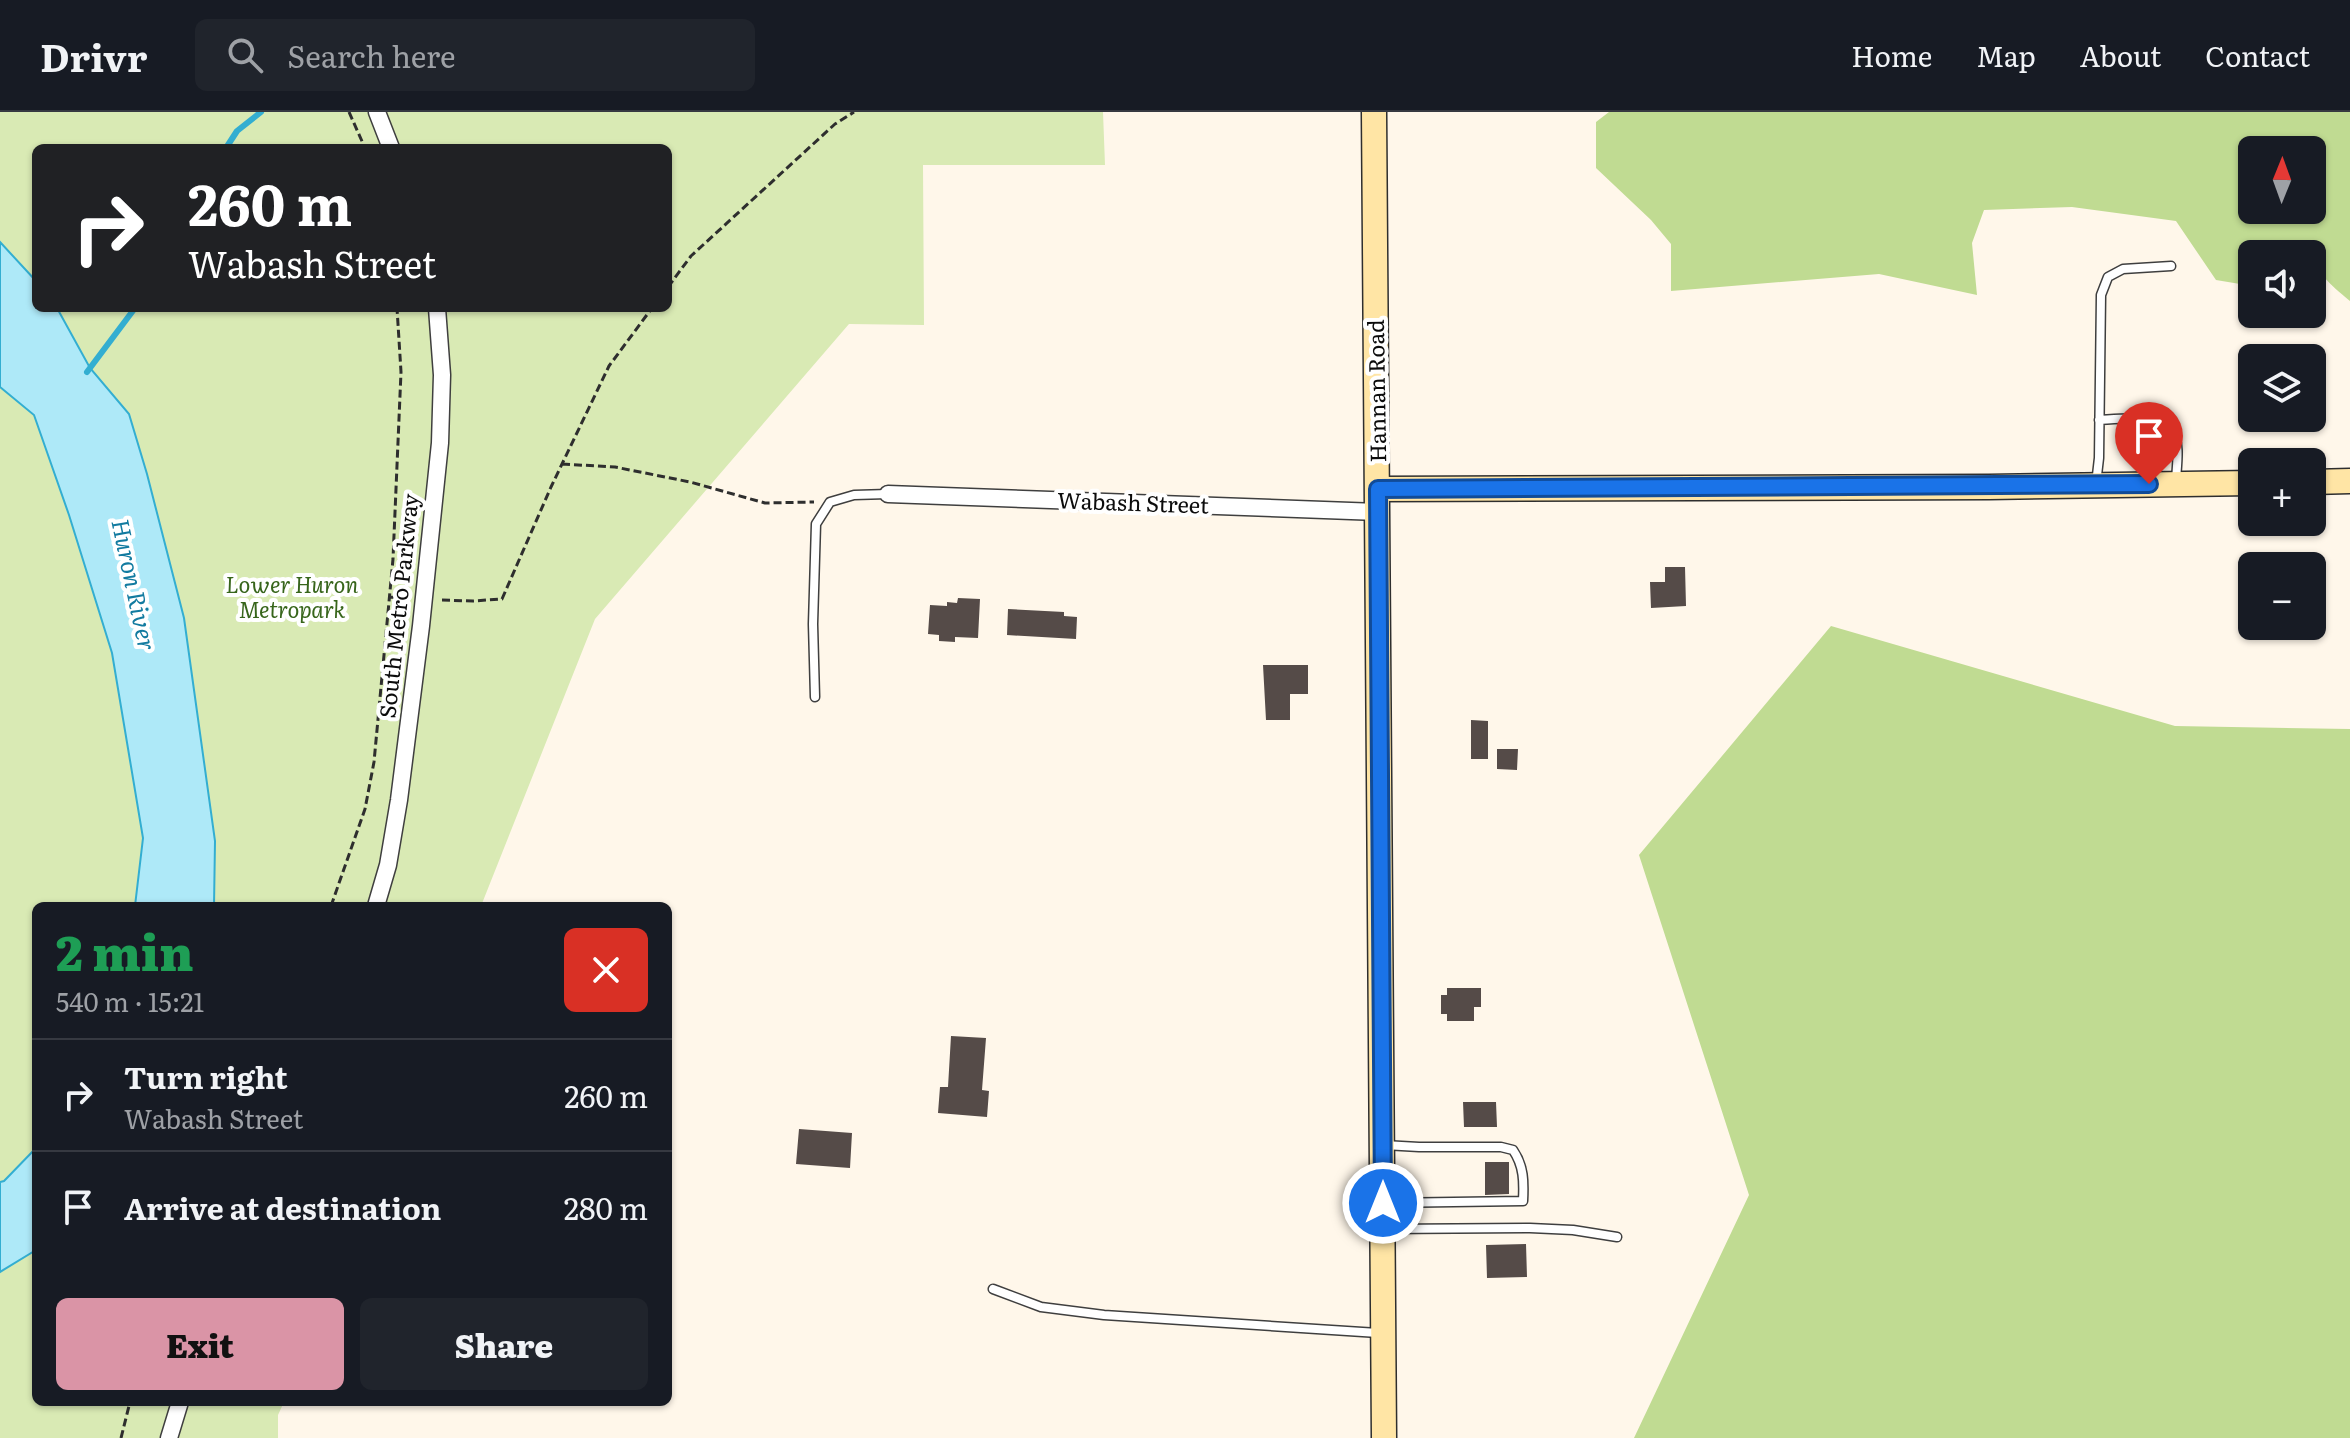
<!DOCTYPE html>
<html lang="en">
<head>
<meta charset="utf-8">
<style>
	:root { --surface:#171b24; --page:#20242c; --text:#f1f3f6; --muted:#9ea1a6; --line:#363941; --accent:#da94a6 }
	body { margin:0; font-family:Literata,serif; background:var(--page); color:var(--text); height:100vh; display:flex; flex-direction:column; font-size:30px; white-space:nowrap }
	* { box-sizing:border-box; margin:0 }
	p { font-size:26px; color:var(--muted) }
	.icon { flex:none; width:44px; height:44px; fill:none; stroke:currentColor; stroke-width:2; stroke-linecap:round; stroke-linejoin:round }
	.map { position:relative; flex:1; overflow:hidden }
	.drawer { position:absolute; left:32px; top:790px; width:640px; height:504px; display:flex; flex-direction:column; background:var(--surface); border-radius:12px; box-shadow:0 2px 6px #0004 }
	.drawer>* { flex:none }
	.hud { position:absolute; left:32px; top:32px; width:640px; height:168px; border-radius:12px; box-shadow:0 2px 6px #0004; background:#202124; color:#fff; overflow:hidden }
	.needle { width:52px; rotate:1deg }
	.controls { position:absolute; left:2238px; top:24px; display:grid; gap:16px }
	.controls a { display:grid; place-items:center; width:88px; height:88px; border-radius:12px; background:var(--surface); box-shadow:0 2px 6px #0004; font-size:40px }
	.pin { position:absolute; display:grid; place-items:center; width:68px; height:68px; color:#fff; margin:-82px -34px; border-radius:50% 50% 50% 0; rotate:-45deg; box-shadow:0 0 8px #0007 }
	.pin .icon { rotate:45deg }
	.me { position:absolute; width:88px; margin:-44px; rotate:0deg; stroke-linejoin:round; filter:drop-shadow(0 0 6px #0008) }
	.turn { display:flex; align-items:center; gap:28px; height:168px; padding:0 24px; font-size:36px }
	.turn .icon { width:104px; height:104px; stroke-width:2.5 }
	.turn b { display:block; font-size:56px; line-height:68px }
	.round { display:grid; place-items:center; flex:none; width:84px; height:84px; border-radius:12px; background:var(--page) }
	.summary { display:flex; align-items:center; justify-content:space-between; height:136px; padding:0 24px }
	h1 { font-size:48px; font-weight:800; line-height:60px; color:#1e9e55 }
	.primary-button { display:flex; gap:16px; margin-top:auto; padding:16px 24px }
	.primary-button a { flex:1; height:92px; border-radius:12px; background:var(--accent); color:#111; font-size:32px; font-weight:800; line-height:92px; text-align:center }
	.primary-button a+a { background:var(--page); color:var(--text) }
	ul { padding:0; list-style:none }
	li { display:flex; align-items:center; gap:24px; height:112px; padding:0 24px; border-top:2px solid var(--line) }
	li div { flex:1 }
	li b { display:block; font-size:30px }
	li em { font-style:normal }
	header { display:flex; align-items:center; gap:48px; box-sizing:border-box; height:112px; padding:0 40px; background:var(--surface); border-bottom:2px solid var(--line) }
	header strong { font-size:38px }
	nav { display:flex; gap:44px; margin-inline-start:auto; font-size:28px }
	.search { width:560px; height:72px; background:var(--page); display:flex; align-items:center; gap:20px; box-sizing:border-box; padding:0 28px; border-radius:12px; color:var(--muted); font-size:30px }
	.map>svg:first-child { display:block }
	.green { fill:#d9eab4; fill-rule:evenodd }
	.forest { fill:#c0db92; fill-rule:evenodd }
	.water { fill:#aee9f8; stroke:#33aed1; stroke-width:2 }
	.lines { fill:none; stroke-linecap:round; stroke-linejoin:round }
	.stream { stroke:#33aed1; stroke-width:6 }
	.building { fill:#554b48 }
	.lane-casing { stroke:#3f3f3f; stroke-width:11 }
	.street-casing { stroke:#3f3f3f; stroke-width:19 }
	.secondary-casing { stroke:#2e2e2e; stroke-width:27 }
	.path { stroke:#2e2e2e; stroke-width:3; stroke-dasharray:8 4; stroke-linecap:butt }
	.lane { stroke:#fff; stroke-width:8 }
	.street { stroke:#fff; stroke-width:16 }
	.secondary { stroke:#ffe5a5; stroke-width:24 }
	.route-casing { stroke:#114b97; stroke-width:20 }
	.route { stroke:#1a73e8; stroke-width:14 }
	.labels { text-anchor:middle; stroke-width:8; stroke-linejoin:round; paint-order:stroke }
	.street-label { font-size:22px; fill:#0c0c0c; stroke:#fff }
	.park-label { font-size:22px; font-style:italic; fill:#37651b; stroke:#fff }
	.water-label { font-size:24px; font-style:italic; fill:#127ba0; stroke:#fff }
</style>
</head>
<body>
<header>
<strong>Drivr</strong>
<div class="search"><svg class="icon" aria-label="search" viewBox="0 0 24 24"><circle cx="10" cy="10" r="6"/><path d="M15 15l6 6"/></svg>Search here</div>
<nav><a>Home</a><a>Map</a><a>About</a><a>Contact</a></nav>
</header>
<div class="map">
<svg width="2350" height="1326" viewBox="0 0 2350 1326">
	<rect width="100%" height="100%" fill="#fff7ea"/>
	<path class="green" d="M0,0H1103L1105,53H923L924,213L849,212L595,507L481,794H36V1290H284L278,1303V1326H0ZM36,36H668V196H36Z"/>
	<path class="forest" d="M1609,0H2350V189C2338,179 2312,158 2312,142H2306L2301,136L2295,142H2252V174L2216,168L2176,109L2072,95L1984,98L1972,131L1977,183L1879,162L1671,179V132L1651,108L1596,56V10ZM2252,38H2312V98H2252Z
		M1831,514L2175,614L2350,617V1326H1634L1749,1083L1639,743Z"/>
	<path class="water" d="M0,130L36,169V196H57L90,256L129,302L147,362L184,506L215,729L214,794H135L143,726L112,541L69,403L34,303L0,275Z
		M36,1036V1138L0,1160V1070L4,1069Z"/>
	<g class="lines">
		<path class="stream" d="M226,36L237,19L261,0
			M87,260L135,196"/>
	</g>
	<path class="building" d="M1665,455H1685L1686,494L1651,496L1650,470H1665Z
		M958,486L980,487L978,526L955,525V530L939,529V523L928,522L930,493L947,494V490L957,491Z
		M1008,497L1064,500V504L1077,505L1076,527L1007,523Z
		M1263,553H1308V582H1290V608H1266Z
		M1471,608L1488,609V647H1471Z
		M1497,637H1518L1517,658L1497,657Z
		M1447,876H1481V895H1474V909H1447V902H1441V883H1447Z
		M951,924L986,926L982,978L989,979L987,1005L938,1001L940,975H948Z
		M1463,990H1496L1497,1015H1464Z
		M799,1017L852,1021L850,1056L796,1052Z
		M1485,1050H1509V1082L1485,1083Z
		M1526,1132L1527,1165L1487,1166L1486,1133Z"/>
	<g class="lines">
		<g class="lane-casing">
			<path id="lane" d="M2099,308C2118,307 2162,301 2173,320C2181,333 2176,357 2176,371
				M2096,372L2099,346L2101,183L2108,165L2123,157L2171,154
				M815,585L813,512L816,412L830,390L854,383L888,382
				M1384,1033L1419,1035H1501L1513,1038C1524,1054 1524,1070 1523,1089L1384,1091
				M1384,1117L1530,1116L1573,1118L1617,1125
				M993,1177L1041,1195L1104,1203L1378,1221"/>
		</g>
		<g class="street-casing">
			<path id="street" d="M377,0L391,36
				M888,382L1378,400
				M376,794L388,753L399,688L421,514L440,331L442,263L437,196
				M169,1326L180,1290"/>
		</g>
		<g class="secondary-casing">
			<path id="secondary" d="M1374,0L1384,1326
				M2312,370L2350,369
				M1378,377L1989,375L2252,371"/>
		</g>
		<path class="path" d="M349,0L365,36
			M668,175L691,144L835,12L854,0
			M562,352L615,355L690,370L765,391L814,390
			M390,485L406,486
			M442,488L473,489L502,487L551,375L609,254L652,196
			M331,794L365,697L374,650L393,447L401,260L397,196
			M121,1326L130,1290"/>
		<use href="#lane" class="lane"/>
		<use href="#street" class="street"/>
		<use href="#secondary" class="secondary"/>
	</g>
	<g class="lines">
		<g class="route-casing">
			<path id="route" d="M1383,1091L1378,377L2149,372"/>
		</g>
		<use href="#route" class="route"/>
	</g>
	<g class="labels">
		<g class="street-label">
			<text transform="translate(1377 279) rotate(-91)" y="8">Hannan Road</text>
			<text transform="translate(1133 391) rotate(2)" y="8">Wabash Street</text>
			<text transform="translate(399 494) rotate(-84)" y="8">South Metro Parkway</text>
		</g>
		<g class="park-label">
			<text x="292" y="481">Lower Huron<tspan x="292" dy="25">Metropark</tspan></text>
		</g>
		<g class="water-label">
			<text transform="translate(133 473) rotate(78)" y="8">Huron River</text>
		</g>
	</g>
</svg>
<div class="controls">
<a><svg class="needle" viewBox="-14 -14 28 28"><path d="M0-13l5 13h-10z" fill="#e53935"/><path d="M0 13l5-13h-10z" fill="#9ea1a6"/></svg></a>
<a><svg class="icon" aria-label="sound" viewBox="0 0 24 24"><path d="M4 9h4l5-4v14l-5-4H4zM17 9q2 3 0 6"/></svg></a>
<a><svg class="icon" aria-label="layers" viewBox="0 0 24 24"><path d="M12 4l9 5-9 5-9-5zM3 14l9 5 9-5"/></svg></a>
<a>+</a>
<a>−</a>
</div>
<div class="pin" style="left:2149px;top:372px;background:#d93025"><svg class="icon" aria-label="arrive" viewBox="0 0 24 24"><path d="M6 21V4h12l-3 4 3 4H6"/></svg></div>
<svg class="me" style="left:1383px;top:1091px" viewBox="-20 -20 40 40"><circle r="17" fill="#1a73e8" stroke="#fff" stroke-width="3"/><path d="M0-11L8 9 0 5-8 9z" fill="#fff"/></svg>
<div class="hud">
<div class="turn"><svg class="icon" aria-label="right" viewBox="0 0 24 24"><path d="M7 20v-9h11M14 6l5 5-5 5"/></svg><div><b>260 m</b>Wabash Street</div></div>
</div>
<section class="drawer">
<div class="summary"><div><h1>2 min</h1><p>540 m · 15:21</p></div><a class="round" style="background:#d93025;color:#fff"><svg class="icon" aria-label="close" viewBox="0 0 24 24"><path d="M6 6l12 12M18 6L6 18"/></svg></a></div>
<ul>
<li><svg class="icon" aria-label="right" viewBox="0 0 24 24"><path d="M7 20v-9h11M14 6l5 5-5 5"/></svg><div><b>Turn right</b><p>Wabash Street</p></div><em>260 m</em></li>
<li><svg class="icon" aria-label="arrive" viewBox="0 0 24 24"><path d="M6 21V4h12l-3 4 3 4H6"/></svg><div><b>Arrive at destination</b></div><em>280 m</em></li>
</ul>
<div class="primary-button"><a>Exit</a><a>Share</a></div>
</section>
</div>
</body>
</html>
